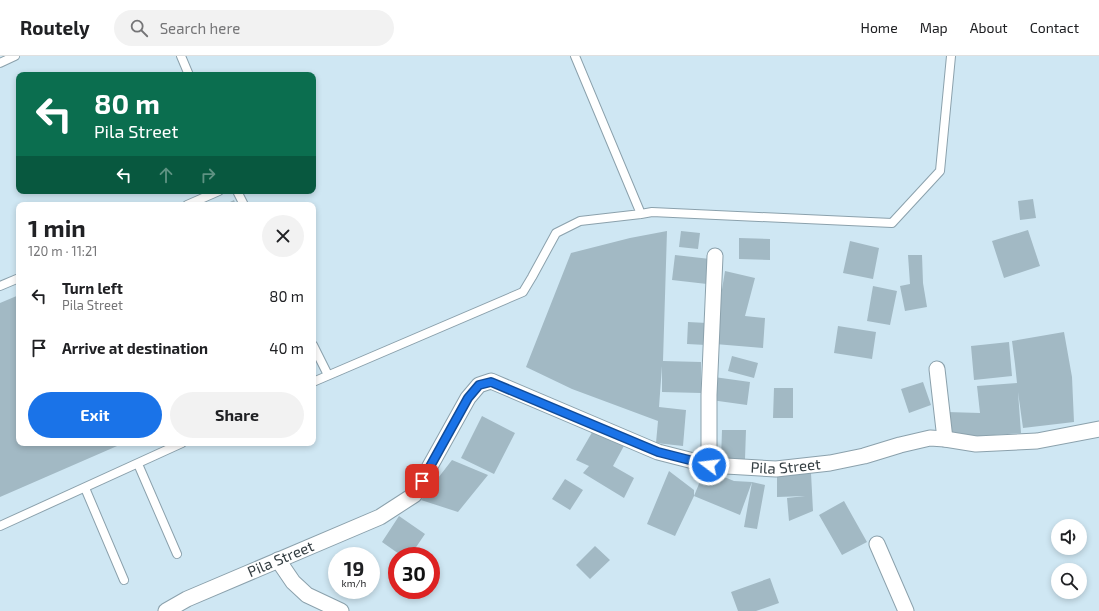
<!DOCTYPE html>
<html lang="en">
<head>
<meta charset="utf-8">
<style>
	:root { --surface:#fff; --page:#f2f2f2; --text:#202124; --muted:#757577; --line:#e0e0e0; --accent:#1a73e8 }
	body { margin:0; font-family:"Exo 2",sans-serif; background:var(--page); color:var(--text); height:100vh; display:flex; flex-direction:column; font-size:15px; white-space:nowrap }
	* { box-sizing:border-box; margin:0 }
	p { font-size:13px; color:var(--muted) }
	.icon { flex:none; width:22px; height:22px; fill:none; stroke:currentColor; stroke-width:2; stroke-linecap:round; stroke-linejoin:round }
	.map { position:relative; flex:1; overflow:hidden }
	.details { position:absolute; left:16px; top:146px; width:300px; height:244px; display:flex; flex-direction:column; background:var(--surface); border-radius:8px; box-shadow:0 2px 6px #0003 }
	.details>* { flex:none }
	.guide { position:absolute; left:16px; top:16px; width:300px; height:122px; border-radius:8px; box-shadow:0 2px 6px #0003; background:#0b6e4f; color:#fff; overflow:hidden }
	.tools { position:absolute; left:1051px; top:463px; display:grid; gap:8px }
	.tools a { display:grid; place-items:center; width:36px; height:36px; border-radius:50%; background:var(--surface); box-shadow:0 2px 6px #0003; font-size:20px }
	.speed { position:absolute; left:328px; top:491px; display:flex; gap:8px; font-size:20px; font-weight:700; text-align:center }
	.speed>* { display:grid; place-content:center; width:52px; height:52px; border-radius:50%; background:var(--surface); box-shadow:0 2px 6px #0003; line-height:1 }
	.speed small { font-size:10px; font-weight:400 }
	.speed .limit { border:6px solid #d22; background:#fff; color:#111 }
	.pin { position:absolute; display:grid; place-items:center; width:34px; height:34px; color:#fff; margin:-17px; border-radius:8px; box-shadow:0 2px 6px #0006 }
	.me { position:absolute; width:44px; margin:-22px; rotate:285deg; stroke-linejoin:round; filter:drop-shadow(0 0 3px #0008) }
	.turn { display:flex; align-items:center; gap:14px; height:84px; padding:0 12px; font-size:18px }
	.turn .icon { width:52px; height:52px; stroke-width:2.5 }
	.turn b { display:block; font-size:28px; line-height:34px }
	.lanes { display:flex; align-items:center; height:38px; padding:0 12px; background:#0003; justify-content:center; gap:20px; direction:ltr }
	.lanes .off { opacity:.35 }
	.round { display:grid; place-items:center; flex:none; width:42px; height:42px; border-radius:21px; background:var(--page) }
	.headline { display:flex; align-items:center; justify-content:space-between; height:68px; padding:0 12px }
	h1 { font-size:24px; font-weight:700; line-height:30px }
	.action { display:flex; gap:8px; margin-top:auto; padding:8px 12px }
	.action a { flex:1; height:46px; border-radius:24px; background:var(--accent); color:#fff; font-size:16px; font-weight:700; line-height:46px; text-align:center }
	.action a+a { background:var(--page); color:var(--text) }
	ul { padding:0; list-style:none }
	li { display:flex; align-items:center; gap:12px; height:52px; padding:0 12px }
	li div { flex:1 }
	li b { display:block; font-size:15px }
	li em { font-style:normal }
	header { display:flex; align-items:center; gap:24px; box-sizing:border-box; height:56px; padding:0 20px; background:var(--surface); border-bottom:1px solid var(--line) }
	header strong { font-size:19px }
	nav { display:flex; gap:22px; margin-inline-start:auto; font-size:14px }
	.search { width:280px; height:36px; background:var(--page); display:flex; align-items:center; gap:10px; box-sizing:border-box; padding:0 14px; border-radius:22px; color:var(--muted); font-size:15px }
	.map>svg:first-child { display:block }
	.building { fill:#a2b9c4 }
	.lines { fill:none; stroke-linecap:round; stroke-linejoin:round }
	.lane-casing { stroke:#8ba1ac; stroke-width:10 }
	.street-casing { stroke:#8ba1ac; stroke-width:17 }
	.lane { stroke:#fff; stroke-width:8 }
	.street { stroke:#fff; stroke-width:15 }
	.route-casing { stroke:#114b97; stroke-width:10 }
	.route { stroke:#1a73e8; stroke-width:7 }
	.labels { text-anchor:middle; stroke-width:3; stroke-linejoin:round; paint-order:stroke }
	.street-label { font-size:15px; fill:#343e42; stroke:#e0f3fd }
</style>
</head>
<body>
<header>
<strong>Routely</strong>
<div class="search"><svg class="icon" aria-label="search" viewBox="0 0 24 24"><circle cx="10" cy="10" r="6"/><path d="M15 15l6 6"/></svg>Search here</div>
<nav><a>Home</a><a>Map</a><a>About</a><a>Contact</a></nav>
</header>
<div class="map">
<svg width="1099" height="555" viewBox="0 0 1099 555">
	<rect width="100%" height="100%" fill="#cfe7f3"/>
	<path class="building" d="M1033,143L1036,162L1020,164L1018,145Z
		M234,144L236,149H224Z
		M1028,174L1040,210L1004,222L992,185Z
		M667,175L663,305L701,306V337L662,336V310L659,351L686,354L683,390L656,387L658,365L572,333L526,311L571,197L630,182Z
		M681,175L700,177L698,193L679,191Z
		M739,182L770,183V204L739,203Z
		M850,185L879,192L873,223L843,217Z
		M675,199L710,203L707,228L672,224Z
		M908,199H922L923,227L927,251L905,255L900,230L910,228Z
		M725,215L755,222L745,260L765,262L763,292L715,288L718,258Z
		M873,230L897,235L890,269L867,265Z
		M19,239V387H124L0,441V247Z
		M688,266L707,267L706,289L687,288Z
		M838,270L876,276L872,303L834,297Z
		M1064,276L1072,321L1074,366L1023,372L1018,336L1021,377L980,380L947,379V356L980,357L977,330L1017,327L1015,308L1012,285Z
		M1009,286L1012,320L974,324L971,290Z
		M732,300L758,307L754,322L728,315Z
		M714,321L750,326L747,349L711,344Z
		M923,326L931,349L909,357L901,333Z
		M774,332H793V362H773Z
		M482,360L515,377L494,418L461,402Z
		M594,373L625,388L613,410L634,422L624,442L583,417L589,410L576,404Z
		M722,374H746L745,403H721Z
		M452,404L488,419L458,456L421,444Z
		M705,413L734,425L752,426L765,429L757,473L744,471L752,426L740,459L694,440L675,480L647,468L669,415L694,434V440Z
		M777,417H811L813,455L789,465L787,442L805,440L777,441Z
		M565,423L583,434L570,454L552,443Z
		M844,445L867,486L842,499L819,459Z
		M399,460L425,478L410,500H402L382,486Z
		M595,490L610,504L590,523L576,509Z
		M770,522L779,547L756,555H738L731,536Z"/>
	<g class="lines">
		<g class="lane-casing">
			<path id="lane" d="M181,0L189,19
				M575,0L641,158
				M0,7L15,0
				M237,135L244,149
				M187,149L219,135
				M0,230L19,222
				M313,289L328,319
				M313,326L523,236L532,221L556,177L580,165L641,158L652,156L892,167L940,115L951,0
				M138,408L177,498
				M85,432L124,524
				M0,470L182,387"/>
		</g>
		<g class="street-casing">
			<g id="street">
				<path d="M937,313L945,383"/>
				<path d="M709,409V339L715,200"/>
				<path d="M877,488L906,555"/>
				<path d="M278,504L293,526L307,539L341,555"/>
				<path id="s1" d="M166,555L187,543L380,461L414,439L468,342L479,329L491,325L658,396L709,409L776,413L830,407L864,400L900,389L930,382L945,383L976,388L1037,385L1099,373"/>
			</g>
		</g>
		<use href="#lane" class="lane"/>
		<use href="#street" class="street"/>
	</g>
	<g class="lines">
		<g class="route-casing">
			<path id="route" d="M422,425L468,342L479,329L491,326L658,396L709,409"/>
		</g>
		<use href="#route" class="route"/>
	</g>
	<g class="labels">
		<g class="street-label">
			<text dy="5" stroke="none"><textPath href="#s1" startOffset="726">Pila Street</textPath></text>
			<text dy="5" stroke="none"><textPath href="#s1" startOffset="126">Pila Street</textPath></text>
		</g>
	</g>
</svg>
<div class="tools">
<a><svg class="icon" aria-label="sound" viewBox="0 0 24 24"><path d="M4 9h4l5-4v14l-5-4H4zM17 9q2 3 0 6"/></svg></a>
<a><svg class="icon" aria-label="search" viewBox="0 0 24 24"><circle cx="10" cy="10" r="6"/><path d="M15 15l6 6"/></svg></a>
</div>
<div class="speed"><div>19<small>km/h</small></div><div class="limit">30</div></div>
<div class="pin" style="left:422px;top:425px;background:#d93025"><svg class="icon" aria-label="arrive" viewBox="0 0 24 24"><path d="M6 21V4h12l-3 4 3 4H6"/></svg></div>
<svg class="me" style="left:709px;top:409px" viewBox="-20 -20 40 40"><circle r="17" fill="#1a73e8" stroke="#fff" stroke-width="3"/><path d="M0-11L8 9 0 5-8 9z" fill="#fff"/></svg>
<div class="guide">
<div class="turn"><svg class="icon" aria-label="left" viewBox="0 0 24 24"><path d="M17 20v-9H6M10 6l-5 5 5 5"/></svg><div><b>80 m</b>Pila Street</div></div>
<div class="lanes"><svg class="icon" aria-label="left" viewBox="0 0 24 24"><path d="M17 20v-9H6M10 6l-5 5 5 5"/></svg><svg class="icon off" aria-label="ahead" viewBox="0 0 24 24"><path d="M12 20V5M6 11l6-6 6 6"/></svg><svg class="icon off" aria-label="right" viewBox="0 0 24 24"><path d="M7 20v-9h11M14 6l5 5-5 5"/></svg></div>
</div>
<section class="details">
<div class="headline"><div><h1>1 min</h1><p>120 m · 11:21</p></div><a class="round"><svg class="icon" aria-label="close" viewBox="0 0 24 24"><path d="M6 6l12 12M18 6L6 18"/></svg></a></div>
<ul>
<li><svg class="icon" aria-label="left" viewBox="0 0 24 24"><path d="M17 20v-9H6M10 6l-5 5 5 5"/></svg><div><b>Turn left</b><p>Pila Street</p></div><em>80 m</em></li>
<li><svg class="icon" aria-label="arrive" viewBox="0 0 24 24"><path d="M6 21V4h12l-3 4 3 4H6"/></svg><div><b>Arrive at destination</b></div><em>40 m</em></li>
</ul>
<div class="action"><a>Exit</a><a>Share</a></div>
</section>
</div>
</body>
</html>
